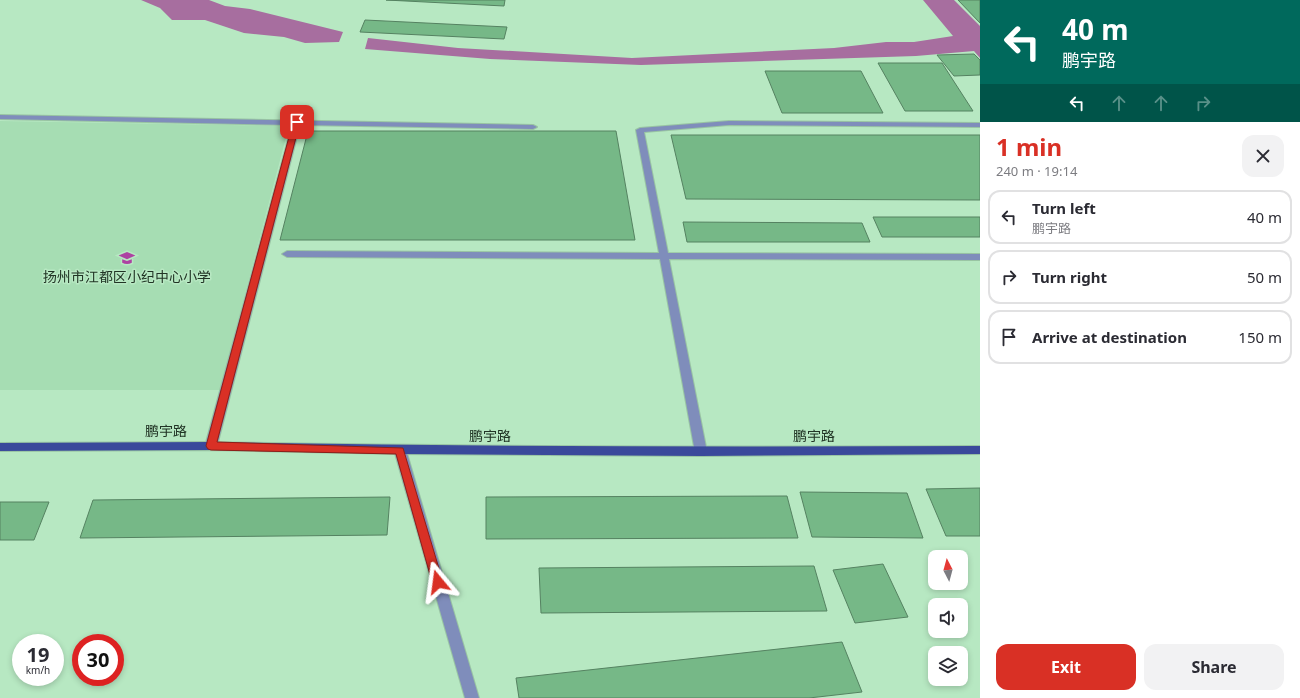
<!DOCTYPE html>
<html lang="en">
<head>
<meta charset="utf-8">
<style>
	:root { --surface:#fff; --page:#f2f2f3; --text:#2b2b33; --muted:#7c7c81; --line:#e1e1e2; --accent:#d93025 }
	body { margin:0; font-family:"Noto Sans","Noto Sans SC",sans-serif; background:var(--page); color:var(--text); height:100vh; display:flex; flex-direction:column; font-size:15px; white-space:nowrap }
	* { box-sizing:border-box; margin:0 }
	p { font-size:13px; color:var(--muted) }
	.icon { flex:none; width:22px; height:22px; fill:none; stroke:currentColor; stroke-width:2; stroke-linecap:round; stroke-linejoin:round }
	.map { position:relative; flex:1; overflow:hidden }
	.panel { display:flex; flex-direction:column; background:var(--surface); width:320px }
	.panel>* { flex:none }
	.banner { background:#00695c; color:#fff; overflow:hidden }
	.needle { width:26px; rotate:354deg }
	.fabs { position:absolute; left:928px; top:550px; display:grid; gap:8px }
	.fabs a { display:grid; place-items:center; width:40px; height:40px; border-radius:8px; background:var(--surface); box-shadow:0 2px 6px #0003; font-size:20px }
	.speed { position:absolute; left:12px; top:634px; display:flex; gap:8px; font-size:20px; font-weight:700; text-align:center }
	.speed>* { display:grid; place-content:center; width:52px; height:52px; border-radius:50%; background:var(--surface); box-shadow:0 2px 6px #0003; line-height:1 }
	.speed small { font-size:10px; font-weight:400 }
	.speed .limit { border:6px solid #d22; background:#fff; color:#111 }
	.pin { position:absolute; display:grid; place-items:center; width:34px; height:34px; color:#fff; margin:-17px; border-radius:8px; box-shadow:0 2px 6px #0006 }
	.me { position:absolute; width:44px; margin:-22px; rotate:344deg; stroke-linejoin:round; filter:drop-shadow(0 0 3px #0008) }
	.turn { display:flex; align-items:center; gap:14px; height:84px; padding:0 16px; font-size:18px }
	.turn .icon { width:52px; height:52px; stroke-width:2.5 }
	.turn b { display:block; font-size:28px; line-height:34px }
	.lanes { display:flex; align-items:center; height:38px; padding:0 16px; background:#0003; justify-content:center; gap:20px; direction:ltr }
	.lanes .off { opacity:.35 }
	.round { display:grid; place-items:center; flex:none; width:42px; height:42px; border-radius:12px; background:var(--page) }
	.overview { display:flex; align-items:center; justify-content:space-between; height:68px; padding:0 16px }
	h1 { font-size:24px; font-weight:700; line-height:30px; color:var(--accent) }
	.button { display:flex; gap:8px; margin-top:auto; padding:8px 16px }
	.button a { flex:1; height:46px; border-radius:12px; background:var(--accent); color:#fff; font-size:16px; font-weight:700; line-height:46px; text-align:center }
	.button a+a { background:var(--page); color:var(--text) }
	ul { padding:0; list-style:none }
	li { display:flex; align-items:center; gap:12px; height:54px; margin:0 8px 6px; padding:0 8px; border:2px solid var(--line); border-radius:12px }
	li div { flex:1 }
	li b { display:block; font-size:15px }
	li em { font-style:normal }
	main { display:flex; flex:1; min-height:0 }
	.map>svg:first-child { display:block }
	.built { fill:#a6ddb3 }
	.water { fill:#a76e9f }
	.building { fill:#76b887; stroke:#558261 }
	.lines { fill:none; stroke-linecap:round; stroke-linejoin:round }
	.minor-casing { stroke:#99c4a3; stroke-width:2 }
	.major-casing { stroke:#99c4a3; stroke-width:2 }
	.minor { fill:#7f8dbb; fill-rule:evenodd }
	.major { fill:#3a499b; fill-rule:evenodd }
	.route { fill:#d93025; stroke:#8d1f18 }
	.labels { text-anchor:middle; stroke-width:3; stroke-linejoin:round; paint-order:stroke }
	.poi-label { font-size:14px; fill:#213425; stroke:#b7e8c2 }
	.street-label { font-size:14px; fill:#213425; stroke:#b7e8c2 }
</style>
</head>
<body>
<main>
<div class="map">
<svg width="980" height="698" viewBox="0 0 980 698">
	<rect width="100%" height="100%" fill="#b7e8c2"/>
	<path class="built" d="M0,121L289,126L220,390H0Z"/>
	<path class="water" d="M141,0H209L225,6L250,9L343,32L339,42L305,43L284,37L244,33L205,20H172L160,8Z
		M923,0H954L980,26V58L974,51L916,56L641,65L490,59L365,49L368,38L458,48L632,58L834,48L886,42H914L953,36Z"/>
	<path class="building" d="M386,0H505L504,6Z
		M958,0H980V23Z
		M365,20L507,27L504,39L360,32Z
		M974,54L980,60V75L954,76L937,55Z
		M878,63H942L973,111H905Z
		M765,71H861L883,113H782Z
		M308,131H616L635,240H280Z
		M671,135H980V200L686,199Z
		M873,217H980V237H882Z
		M683,222L862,223L870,242H687Z
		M980,488V536H946L926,489Z
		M800,492L907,493L923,538L812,537Z
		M787,496L798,538L486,539V497Z
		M390,497L387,535L80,538L93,500Z
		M0,502H49L34,540H0Z
		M883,564L908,617L855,623L833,570Z
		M814,566L827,611L541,613L539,568Z
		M842,642L862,692L809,698H519L516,678Z"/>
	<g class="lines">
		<g class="minor-casing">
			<path id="minor" d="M0,115L533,125L537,127L533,129L300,125L217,446L215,449L211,450L207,449L205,446L292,125L0,119Z
				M729,121L980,123V127L729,125L644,132L668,253L980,254V260L669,259L707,452L705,455L701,456L697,455L695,452L660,259L287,257L282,254L287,251L659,253L636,130L640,128Z
				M400,446L404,447L406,450L479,698H465L394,450L396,447Z"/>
		</g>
		<g class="major-casing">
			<path id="major" d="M211,442C467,447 724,447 980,446V454L701,456L400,454L211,450L0,451V443Z"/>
		</g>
		<use href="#minor" class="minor"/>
		<use href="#major" class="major"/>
	</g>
	<path class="route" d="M297,120L300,122L217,442L403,448L443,582L442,585L438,587L434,585L432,582L396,454L211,450L208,449L206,446L293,122Z"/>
	<defs>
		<g id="school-bare" transform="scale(1.2)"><path d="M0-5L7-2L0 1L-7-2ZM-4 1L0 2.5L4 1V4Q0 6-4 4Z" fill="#ad42a2" stroke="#b7e8c2" stroke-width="2.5" paint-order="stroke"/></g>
	</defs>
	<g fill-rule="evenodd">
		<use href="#school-bare" x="127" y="258"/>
	</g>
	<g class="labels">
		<g class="poi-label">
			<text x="127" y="282">扬州市江都区小纪中心小学</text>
		</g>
		<g class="street-label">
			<text x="166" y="436">鹏宇路</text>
			<text x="490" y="441">鹏宇路</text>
			<text x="814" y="441">鹏宇路</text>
		</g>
	</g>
</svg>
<div class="fabs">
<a><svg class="needle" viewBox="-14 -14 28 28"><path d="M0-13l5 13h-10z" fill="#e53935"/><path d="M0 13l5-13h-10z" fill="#7c7c81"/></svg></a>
<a><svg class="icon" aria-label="sound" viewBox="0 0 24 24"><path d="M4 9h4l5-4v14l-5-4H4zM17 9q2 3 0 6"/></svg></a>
<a><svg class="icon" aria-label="layers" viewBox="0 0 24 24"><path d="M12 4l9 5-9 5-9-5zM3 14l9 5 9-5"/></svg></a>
</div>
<div class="speed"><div>19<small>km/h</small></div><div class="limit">30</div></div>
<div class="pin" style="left:297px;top:122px;background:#d93025"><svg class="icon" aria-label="arrive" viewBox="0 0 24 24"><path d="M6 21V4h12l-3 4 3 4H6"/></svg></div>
<svg class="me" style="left:438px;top:582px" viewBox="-20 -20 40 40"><path d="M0-17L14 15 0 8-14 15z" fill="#d93025" stroke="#fff" stroke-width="4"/></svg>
</div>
<section class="panel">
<div class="banner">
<div class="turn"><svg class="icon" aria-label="left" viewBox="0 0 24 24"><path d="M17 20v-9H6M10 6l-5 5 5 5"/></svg><div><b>40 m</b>鹏宇路</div></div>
<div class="lanes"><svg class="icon" aria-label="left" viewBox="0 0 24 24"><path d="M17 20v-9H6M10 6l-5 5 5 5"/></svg><svg class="icon off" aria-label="ahead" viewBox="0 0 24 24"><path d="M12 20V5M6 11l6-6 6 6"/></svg><svg class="icon off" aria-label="ahead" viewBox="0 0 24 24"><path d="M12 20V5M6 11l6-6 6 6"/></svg><svg class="icon off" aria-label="right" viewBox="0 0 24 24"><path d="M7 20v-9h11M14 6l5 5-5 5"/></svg></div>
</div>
<div class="overview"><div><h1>1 min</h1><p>240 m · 19:14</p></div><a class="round"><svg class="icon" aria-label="close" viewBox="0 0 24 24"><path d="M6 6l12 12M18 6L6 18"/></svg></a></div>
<ul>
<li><svg class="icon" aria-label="left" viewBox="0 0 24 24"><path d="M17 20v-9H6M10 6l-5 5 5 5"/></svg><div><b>Turn left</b><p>鹏宇路</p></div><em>40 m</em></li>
<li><svg class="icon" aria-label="right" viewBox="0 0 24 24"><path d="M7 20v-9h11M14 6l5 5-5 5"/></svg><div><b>Turn right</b></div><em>50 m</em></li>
<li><svg class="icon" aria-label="arrive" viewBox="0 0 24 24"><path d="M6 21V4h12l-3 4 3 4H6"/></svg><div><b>Arrive at destination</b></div><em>150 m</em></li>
</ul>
<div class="button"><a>Exit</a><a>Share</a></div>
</section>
</main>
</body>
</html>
